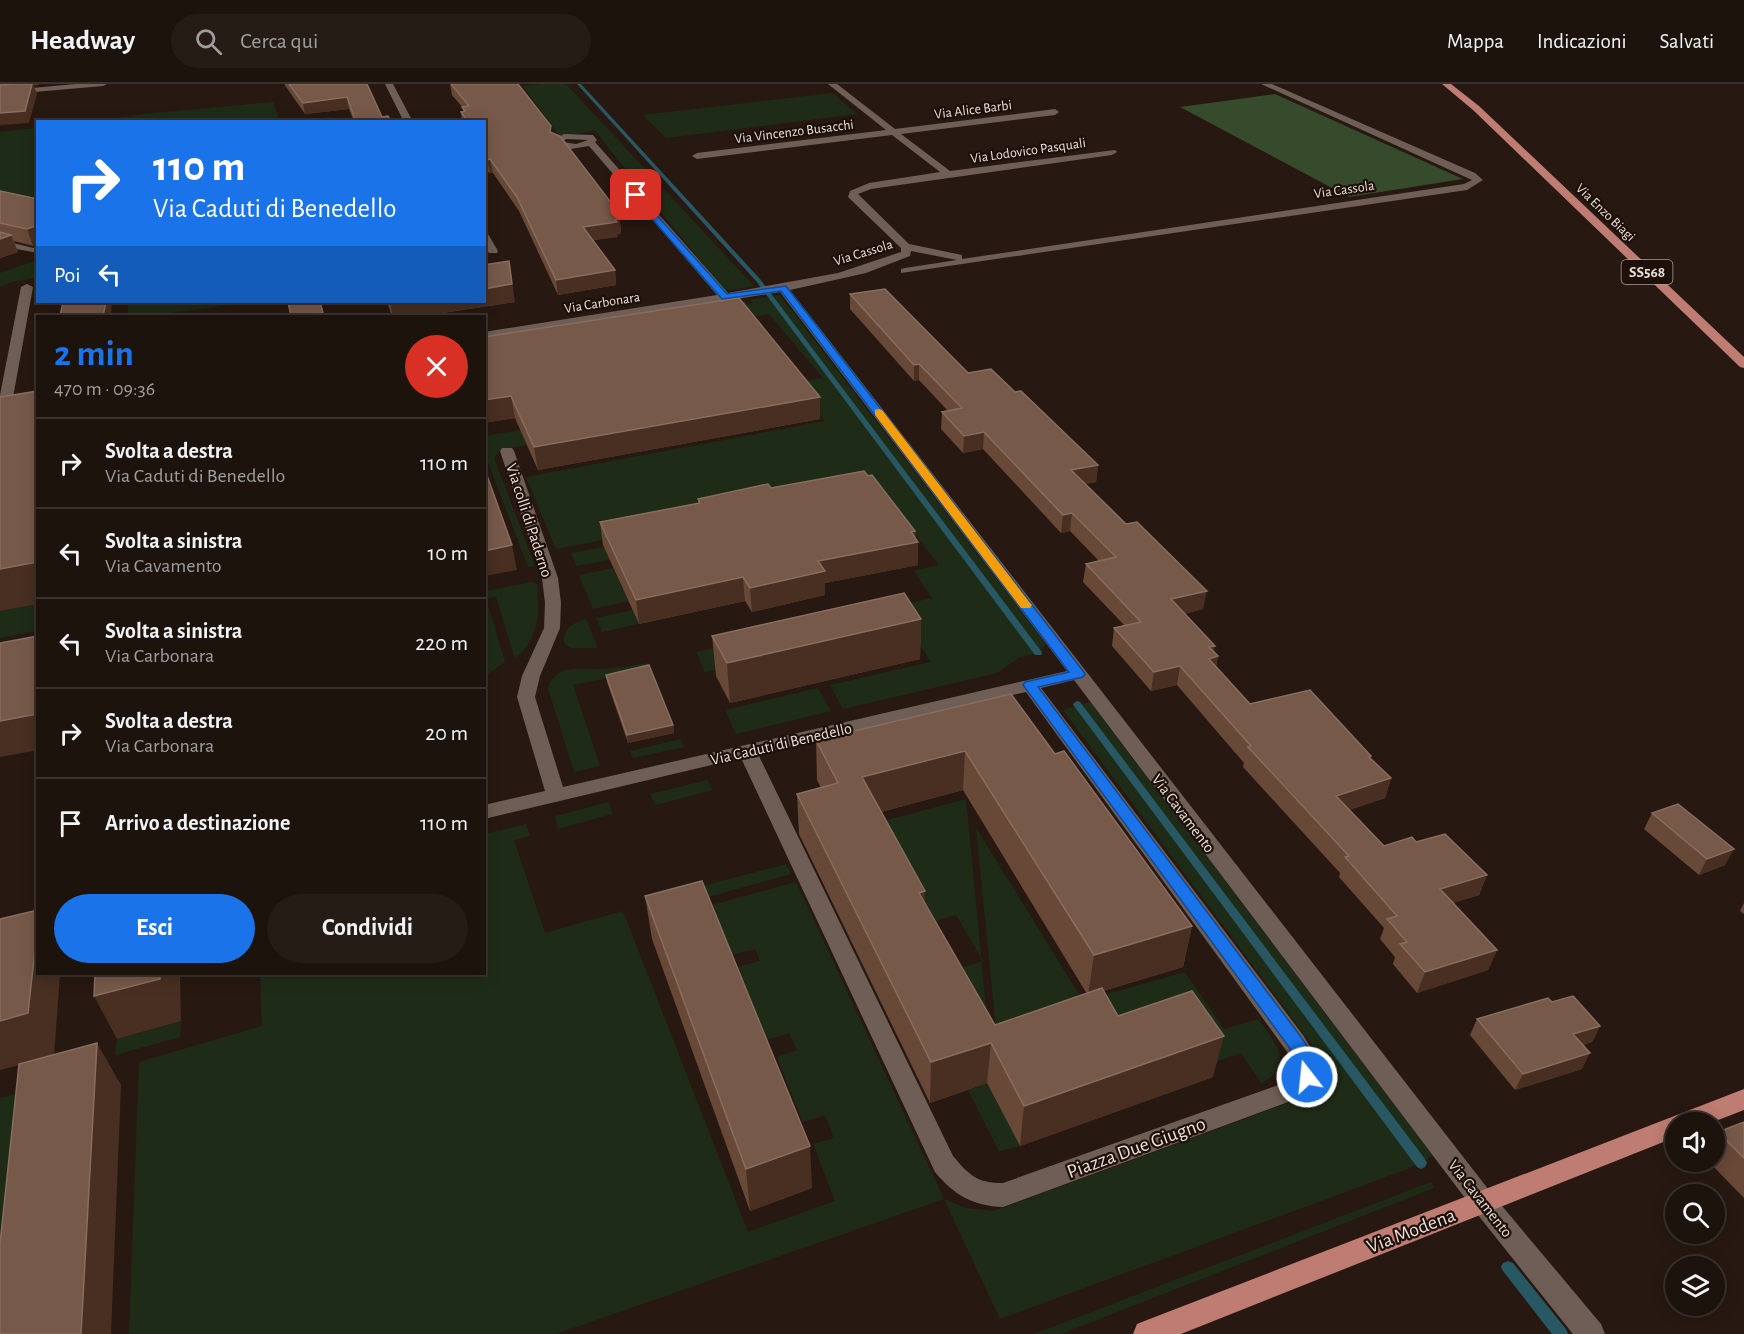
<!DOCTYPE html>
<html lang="it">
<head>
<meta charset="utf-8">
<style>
	:root { --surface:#1d130d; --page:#251c16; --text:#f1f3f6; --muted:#a09e9d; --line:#3b322e; --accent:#1a73e8 }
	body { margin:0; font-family:"Alegreya Sans",sans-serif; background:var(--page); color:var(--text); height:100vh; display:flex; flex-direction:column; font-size:22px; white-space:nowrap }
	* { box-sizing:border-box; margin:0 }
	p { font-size:20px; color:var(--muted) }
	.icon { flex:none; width:33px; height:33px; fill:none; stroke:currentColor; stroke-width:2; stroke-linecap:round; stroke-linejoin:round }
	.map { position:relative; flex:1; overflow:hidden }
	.side { position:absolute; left:36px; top:231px; width:450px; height:660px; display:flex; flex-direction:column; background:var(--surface); border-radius:0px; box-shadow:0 3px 15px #0003,0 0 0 2px var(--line) }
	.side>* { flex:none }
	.guide { position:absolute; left:36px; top:36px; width:450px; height:183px; border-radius:0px; box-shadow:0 3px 15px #0003,0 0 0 2px var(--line); background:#1a73e8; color:#fff; overflow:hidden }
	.tools { position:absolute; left:1665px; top:1028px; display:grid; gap:12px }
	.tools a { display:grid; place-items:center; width:60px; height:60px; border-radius:50%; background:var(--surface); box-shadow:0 3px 15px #0003,0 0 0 2px var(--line); font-size:30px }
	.pin { position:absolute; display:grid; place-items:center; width:51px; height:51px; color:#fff; margin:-26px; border-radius:12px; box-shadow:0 3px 9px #0006 }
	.me { position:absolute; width:66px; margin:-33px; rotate:344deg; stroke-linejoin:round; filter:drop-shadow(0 0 4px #0008) }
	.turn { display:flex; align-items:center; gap:21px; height:126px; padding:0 18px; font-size:27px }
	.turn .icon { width:78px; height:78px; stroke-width:2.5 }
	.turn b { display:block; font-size:42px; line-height:51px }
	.then { display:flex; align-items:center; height:57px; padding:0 18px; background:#0003; gap:12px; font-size:22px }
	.round { display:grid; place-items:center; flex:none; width:63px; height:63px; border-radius:32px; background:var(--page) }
	.head { display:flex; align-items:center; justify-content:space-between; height:102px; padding:0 18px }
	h1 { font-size:36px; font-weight:600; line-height:45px; color:var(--accent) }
	.primary-button { display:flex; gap:12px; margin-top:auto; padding:12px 18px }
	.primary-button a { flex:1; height:69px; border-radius:36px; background:var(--accent); color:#fff; font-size:24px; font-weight:600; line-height:69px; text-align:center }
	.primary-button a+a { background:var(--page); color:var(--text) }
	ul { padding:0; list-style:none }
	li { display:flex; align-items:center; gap:18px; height:90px; padding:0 18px; border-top:2px solid var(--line) }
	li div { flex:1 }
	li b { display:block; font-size:22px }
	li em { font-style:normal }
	header { display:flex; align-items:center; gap:36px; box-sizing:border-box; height:84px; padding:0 30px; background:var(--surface); border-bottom:2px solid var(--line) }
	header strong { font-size:28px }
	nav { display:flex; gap:33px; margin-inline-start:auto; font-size:21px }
	.search { width:420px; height:54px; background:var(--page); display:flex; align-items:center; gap:15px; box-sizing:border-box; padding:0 21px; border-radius:33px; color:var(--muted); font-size:22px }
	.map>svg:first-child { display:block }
	.green { fill:#1e2c17 }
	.forest { fill:#364a2c }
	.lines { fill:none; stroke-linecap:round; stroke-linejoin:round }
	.stream { fill:#285863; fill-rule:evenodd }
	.minor { fill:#6f5e55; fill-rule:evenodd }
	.major { fill:#be7c72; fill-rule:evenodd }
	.wall { fill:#684837; fill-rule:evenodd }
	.shaded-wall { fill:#482f21 }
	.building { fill:#765949; stroke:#886e60; stroke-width:1.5 }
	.route { fill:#1a73e8; stroke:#114b97; stroke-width:1.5 }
	.slow { fill:#f59e0b }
	.labels { text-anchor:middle; stroke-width:4.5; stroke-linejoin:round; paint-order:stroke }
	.far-street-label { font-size:14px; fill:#e9dfda; stroke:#1d1009 }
	.shield { fill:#1d1009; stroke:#aca19b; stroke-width:1.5 }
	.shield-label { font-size:15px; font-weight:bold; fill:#e9dfda }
	.street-label { font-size:16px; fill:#e9dfda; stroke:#1d1009 }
	.near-street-label { font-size:20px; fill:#e9dfda; stroke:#1d1009 }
</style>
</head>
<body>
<header>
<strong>Headway</strong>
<div class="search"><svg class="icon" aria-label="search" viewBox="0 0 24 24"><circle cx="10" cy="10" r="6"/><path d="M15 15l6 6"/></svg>Cerca qui</div>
<nav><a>Mappa</a><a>Indicazioni</a><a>Salvati</a></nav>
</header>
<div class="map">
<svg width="1744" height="1250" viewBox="0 0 1744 1250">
	<rect width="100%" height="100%" fill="#271911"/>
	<path class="green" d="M543,0H566L754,202L725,207L595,47L560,52L523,2Z
		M832,9L857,30L666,54L643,31Z
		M273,18L280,37L333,33L334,37H97L143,30Z
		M37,44V118L0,109V48Z
		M37,176V194L12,198L0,203V189Z
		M780,211L1042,555L1045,561L1038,569L1020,573L997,589L843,625L830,601L931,578L907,541L705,588L696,568L932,514L914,487L939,481L879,403L556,465L526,393L825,337L801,306L501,366L494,374L535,482L528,483L487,376H485V352L823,294L769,230L736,235L725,220L744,217L748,220L753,219L750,216Z
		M128,218H252L149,232H128Z
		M604,463L610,476L576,482L571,469Z
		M613,484L628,517L593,525L579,491Z
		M532,498L537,500C540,530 539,554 515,575L496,513L485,515V507Z
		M37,520V547L0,554V527Z
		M488,521L505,578L485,592V522Z
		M632,526L639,540L602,548L596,534Z
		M586,535L598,564H571L564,559C563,544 573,539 586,535Z
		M647,579L649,586L573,601L600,682L574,688L548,604C557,577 584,587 605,585C619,584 633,581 647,579Z
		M818,604L831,627L736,650L725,626Z
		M1090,618L1433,1072L1405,1086L1000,1235L944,1115L556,1250H129L139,978L262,942L260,890H484L485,750L526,740L530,752L514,756L545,849L623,827L748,1148L835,1117L813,1060L834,1054L825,1031L803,1038L777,973L797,966L789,949L767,956L738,883L760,877L755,865L732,871L712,821L796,798L944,1115L966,1124L994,1127L1316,1009L1327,981L1063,626Z
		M681,655L684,663L633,674L630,667Z
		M707,696L713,706L655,721L650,710Z
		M966,715L989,957L952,887L983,877L956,831L927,840L873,740Z
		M609,718L612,730L558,745L555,732Z
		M976,744L1093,933L998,965Z
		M786,780L791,790L697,816L692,805Z
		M1185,888L1224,945L1258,935C1267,948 1288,969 1277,987C1274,992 1266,996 1262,1000L1241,969L1215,978L1120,952L1097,913Z
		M181,937L180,953L115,971L117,955Z
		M987,999L1020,1062L999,1067L968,1006Z
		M32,1006L0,1250V1014Z
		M1431,1098L1434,1104L1061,1250H1034Z"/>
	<path class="forest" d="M1275,10L1463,95L1349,113L1180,23Z"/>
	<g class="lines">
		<path class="stream" d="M577,0H581L760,195L1041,567L1042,569L1041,571H1035L756,197Z
			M1077,617L1080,618L1425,1075L1427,1079L1425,1083L1421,1085L1417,1083L1074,622L1073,620Z
			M1508,1177L1513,1179L1566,1245L1568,1250H1552L1503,1187L1501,1183L1503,1179Z"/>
		<path class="minor" d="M75,0H107L103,2L0,11V7Z
			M385,0H393L413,38H404Z
			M828,0H837L895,45L1055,25L1059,28L1055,31L901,50L950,87L1115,66L1117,68L1112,71L871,105L858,110L909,160L962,171V175L1464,100L1472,96L1261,0H1272L1475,89L1483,96L1467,106L901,189V185L905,184L957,176L911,167L910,172L866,189L790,206L1492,1110L1601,1240L1605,1250H1573L1474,1126L1074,596L1041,604L1303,951C1322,982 1330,990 1299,1014L1003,1123C973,1122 954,1111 935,1088L741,674L484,735V721L545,707L517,613L522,592L544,544L545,519L542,494L500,367L502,364H512L514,367L558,494L561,519L560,544L540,592L535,613L563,703L1067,587L780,208L484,256V248L717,211L589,62L571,65L554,60V56L564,50L593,51L597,56L595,58L728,209L838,189L901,168V164L848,113L850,107L869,99L940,88L892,51L697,75L692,72L697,69L886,46ZM566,55L588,56L576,60L563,58ZM1026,608L1296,980L1295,989L1281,1000L1003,1099C977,1099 970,1092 953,1072L758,670Z
			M484,149L488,150L498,167L497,169H489C484,162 484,157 484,149Z
			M0,156L38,165V169L0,162Z
			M27,200L33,203L10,330L3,334L0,333V311L21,203Z"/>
		<path class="major" d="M1442,0H1451L1479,22L1744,273V284L1740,283L1473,26Z
			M1744,1005V1026L1713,1038H1676V1053L1181,1250H1133L1137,1240L1147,1236Z"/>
	</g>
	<path class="wall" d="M284,0H367L382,33L391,38H354L349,25L305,30Z
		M450,0L552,49L619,129L621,149L618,150V153L593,156L615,186L616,201L558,211L519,127L493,89H490L484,84V38H462L461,28L463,27V24L452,11Z
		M0,107L38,115L33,162L14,157L18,168L0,174Z
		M850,210L968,289L1015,308L1098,381L1096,398L1085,400L1203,525L1184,530L1218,572L1216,583L1250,620L1370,674L1391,694L1385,714L1349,726L1384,762L1416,758L1487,791L1479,811L1453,819L1497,866L1488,886L1417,909L1393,880L1395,873L1380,855L1384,844L1339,793L1340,789L1243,683L1244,679L1177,601L1151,607L1112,562L1114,544L1124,541L1083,498L1086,480L1099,477L1070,447L1061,449L983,365L963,369L941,345L942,328L948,327L919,296L914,297L850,225Z
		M387,218H515L423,232H392Z
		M484,253L820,313V335L538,386L515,334L484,339Z
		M771,404L915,447L918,481L825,499V511L752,528L745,517L639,540L603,461L600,438L698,419V415Z
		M921,535L920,575L730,619L716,592L712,552Z
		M606,591L673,641L674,649L628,659L607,598Z
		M816,656L1055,670L1192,842L1183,883L1103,907L1118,932L1213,993L1020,1062L987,999L930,1019L799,750L797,710L821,704L817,696ZM963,706L1087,910L995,941L925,819L881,728Z
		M1652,729L1725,781L1699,791L1644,745Z
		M645,812L812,1104L750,1127L652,855Z
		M1744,819V830L1740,827Z
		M1552,918L1600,942L1592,958L1583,961L1582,985L1515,1006L1470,951L1477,935Z
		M1744,1038V1114L1708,1077H1714V1053L1718,1048Z"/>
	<path class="shaded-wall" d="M0,0H39V1L34,2L37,10L29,39L0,41Z
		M347,13L349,25L305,30L303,19Z
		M490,75L493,89H490L487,76Z
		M615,129H619L621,149L618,150V153L585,157L583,143Z
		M38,141V160L33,162L27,145Z
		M11,151L18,168L0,174V155Z
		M509,177L515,218L423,232H393L390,219L399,218H484V205Z
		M615,186L616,201L558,211L556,196Z
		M106,218H112L111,232H103Z
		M323,229L324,232H304Z
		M919,280V296L914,297V281Z
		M511,312L515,334L484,339V316Z
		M820,313V335L538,386L534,363Z
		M984,348L983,365L963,369L964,352Z
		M1098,381L1096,398L1069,404L1071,386Z
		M1072,429L1070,447L1061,449L1063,431Z
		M915,447L914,458H918V481L825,499V511L752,528L750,504L818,477Z
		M512,461L517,486L484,492V467Z
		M38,478V520L0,527V485Z
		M743,493L745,517L639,540L636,516Z
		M1207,507L1203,525L1168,534L1171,515Z
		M921,535L920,575L730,619L727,579Z
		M1215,562L1213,574L1218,572L1214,591L1205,594L1209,563Z
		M1180,582L1177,601L1151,607L1154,588Z
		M38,630V666L0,673V637Z
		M673,641L674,649L628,659L627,651Z
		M965,667L963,706L862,733V693Z
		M1391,694L1385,714L1330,732L1336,712Z
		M1734,765L1725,781L1699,791L1707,775Z
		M1487,791L1479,811L1433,825L1440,805Z
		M925,807L924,848L919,809Z
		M38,838V890H60L54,972L0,986V937Z
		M1192,842L1183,883L1088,911L1094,871Z
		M1497,866L1488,886L1417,909L1425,888Z
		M160,890H180L181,937L117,955L94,912Z
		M1600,942L1592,958L1565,966L1573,950Z
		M1224,952L1213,993L1020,1062L1024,1022Z
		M97,959L121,1001L111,1250H81Z
		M991,959L987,999L930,1019L931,978Z
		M1590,969L1582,985L1515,1006L1523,990Z
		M810,1062L812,1104L750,1127L746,1085Z"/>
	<path class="building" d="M17,0H32L25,27L0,29V1Z
		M289,0H367L382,33L388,32L391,38H356L347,13L303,19Z
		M451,0H518L551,42L550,48L560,52L619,129H615L620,135L615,136L617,138L583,143L615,186L556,196L517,113L490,75L487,76L484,73V38H462L467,37L461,28L465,27L462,23L469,22Z
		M0,107L38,115V141L27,145L0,139Z
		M0,148L11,151L0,155Z
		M509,177L512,200L484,205V181Z
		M885,205L968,289L991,285L1015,308L1021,307L1098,381L1071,386L1126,440L1137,438L1207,507L1171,515L1215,562L1209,563L1218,572L1209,575L1250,620L1310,606L1371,672L1369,673L1391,694L1336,712L1384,762L1412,753L1416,758L1445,750L1487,791L1440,805L1497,866L1425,888L1400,860L1407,858L1387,835L1397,832L1345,773L1349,772L1248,663L1251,662L1180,582L1154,588L1114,544L1141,538L1086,480L1116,473L1072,429L1063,431L984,348L964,352L942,328L962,324L919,280L914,281L850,210Z
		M739,214L820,313L534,363L511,312L484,316V253Z
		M63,218H106L103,232H60Z
		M288,218H320L323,229L304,232H291Z
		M38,307V478L0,485V313Z
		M484,383L512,461L484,467Z
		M864,387L868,392L872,391L915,447L911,448L918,458L818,477L825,487L750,504L743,493L636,516L600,438L700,419L698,415L768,400L771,404Z
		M904,509L921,535L727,579L712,552Z
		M38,552V630L0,637V559Z
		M649,581L673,641L627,651L606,591Z
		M1011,610L1055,670L1064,667L1192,842L1094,871L965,667L862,693L925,807L919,809L995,941L1102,904L1118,932L1192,907L1224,952L1024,1022L991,959L931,978L797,710L838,699L816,656Z
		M1678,720L1734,765L1707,775L1652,729Z
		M702,797L810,1062L746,1085L645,812Z
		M38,826V838L28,929L0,937V835Z
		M95,890H160V895L94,912Z
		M1573,912L1600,942L1573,950L1590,969L1523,990L1477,935L1548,914L1552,918Z
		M97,959L81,1250H0V1160L19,980Z
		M1744,1038V1074L1718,1048Z"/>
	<path class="route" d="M633,110H638L727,210L786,202L1083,587L1085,590L1083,593L1038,603L1301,953C1310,967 1322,981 1314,999L1307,1001L1301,999L1298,993L1299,980L1289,963L1023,601L1025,598L1069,588L781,207L722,215L633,113Z"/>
	<path class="slow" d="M879,325L882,326L1030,519L1032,521L1030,524H1021L875,331V326Z"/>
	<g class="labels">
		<g class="far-street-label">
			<text transform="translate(973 25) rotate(-7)" y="5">Via Alice Barbi</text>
			<text transform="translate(794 47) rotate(-7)" y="5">Via Vincenzo Busacchi</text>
			<text transform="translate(1028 66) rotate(-8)" y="5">Via Lodovico Pasquali</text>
			<text transform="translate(1344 105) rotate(-8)" y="5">Via Cassola</text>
			<text transform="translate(1606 128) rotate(44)" y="5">Via Enzo Biagi</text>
			<text transform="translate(863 168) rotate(-17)" y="5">Via Cassola</text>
			<text transform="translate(602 218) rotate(-9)" y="5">Via Carbonara</text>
		</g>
		<rect class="shield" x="1621.5" y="176" width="51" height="24" rx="4.5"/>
		<g class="shield-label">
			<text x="1647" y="193">SS568</text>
		</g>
		<g class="street-label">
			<text transform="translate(530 436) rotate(72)" y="6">Via colli di Paderno</text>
			<text transform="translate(781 659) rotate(-13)" y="6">Via Caduti di Benedello</text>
			<text transform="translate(1184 729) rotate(53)" y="6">Via Cavamento</text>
			<text transform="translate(1481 1114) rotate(52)" y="6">Via Cavamento</text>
		</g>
		<g class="near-street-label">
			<text transform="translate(1136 1063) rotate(-20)" y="7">Piazza Due Giugno</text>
			<text transform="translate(1411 1146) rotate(-21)" y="7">Via Modena</text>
		</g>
	</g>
</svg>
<div class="tools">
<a><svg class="icon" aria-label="sound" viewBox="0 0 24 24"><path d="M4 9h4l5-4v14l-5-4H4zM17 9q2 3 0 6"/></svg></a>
<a><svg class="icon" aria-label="search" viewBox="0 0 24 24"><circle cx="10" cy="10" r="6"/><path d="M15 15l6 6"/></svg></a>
<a><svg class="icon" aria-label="layers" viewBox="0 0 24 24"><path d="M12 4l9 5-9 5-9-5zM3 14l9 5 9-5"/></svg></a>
</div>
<div class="pin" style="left:636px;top:111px;background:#d93025"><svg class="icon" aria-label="arrive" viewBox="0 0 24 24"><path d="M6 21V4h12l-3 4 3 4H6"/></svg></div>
<svg class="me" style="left:1307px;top:993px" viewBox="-20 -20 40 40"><circle r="17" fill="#1a73e8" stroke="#fff" stroke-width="3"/><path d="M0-11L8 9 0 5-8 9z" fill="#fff"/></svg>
<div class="guide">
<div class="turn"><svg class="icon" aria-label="right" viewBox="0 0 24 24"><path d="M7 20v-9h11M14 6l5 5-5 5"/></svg><div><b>110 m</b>Via Caduti di Benedello</div></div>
<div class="then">Poi<svg class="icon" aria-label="left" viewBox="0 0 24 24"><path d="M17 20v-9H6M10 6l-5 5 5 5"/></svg></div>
</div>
<section class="side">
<div class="head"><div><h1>2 min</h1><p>470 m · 09:36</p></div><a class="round" style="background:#d93025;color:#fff"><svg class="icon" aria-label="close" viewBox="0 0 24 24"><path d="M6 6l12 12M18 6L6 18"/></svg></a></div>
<ul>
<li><svg class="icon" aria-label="right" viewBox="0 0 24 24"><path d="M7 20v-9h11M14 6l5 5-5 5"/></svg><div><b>Svolta a destra</b><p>Via Caduti di Benedello</p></div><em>110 m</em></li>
<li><svg class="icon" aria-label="left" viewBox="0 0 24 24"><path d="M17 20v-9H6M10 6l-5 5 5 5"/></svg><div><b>Svolta a sinistra</b><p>Via Cavamento</p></div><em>10 m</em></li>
<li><svg class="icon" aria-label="left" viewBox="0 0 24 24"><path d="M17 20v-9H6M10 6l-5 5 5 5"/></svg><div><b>Svolta a sinistra</b><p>Via Carbonara</p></div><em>220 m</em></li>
<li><svg class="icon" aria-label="right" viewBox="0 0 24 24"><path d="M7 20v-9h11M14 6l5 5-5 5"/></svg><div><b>Svolta a destra</b><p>Via Carbonara</p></div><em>20 m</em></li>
<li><svg class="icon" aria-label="arrive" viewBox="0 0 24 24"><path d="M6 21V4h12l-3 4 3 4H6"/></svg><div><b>Arrivo a destinazione</b></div><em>110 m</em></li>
</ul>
<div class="primary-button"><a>Esci</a><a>Condividi</a></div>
</section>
</div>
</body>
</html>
